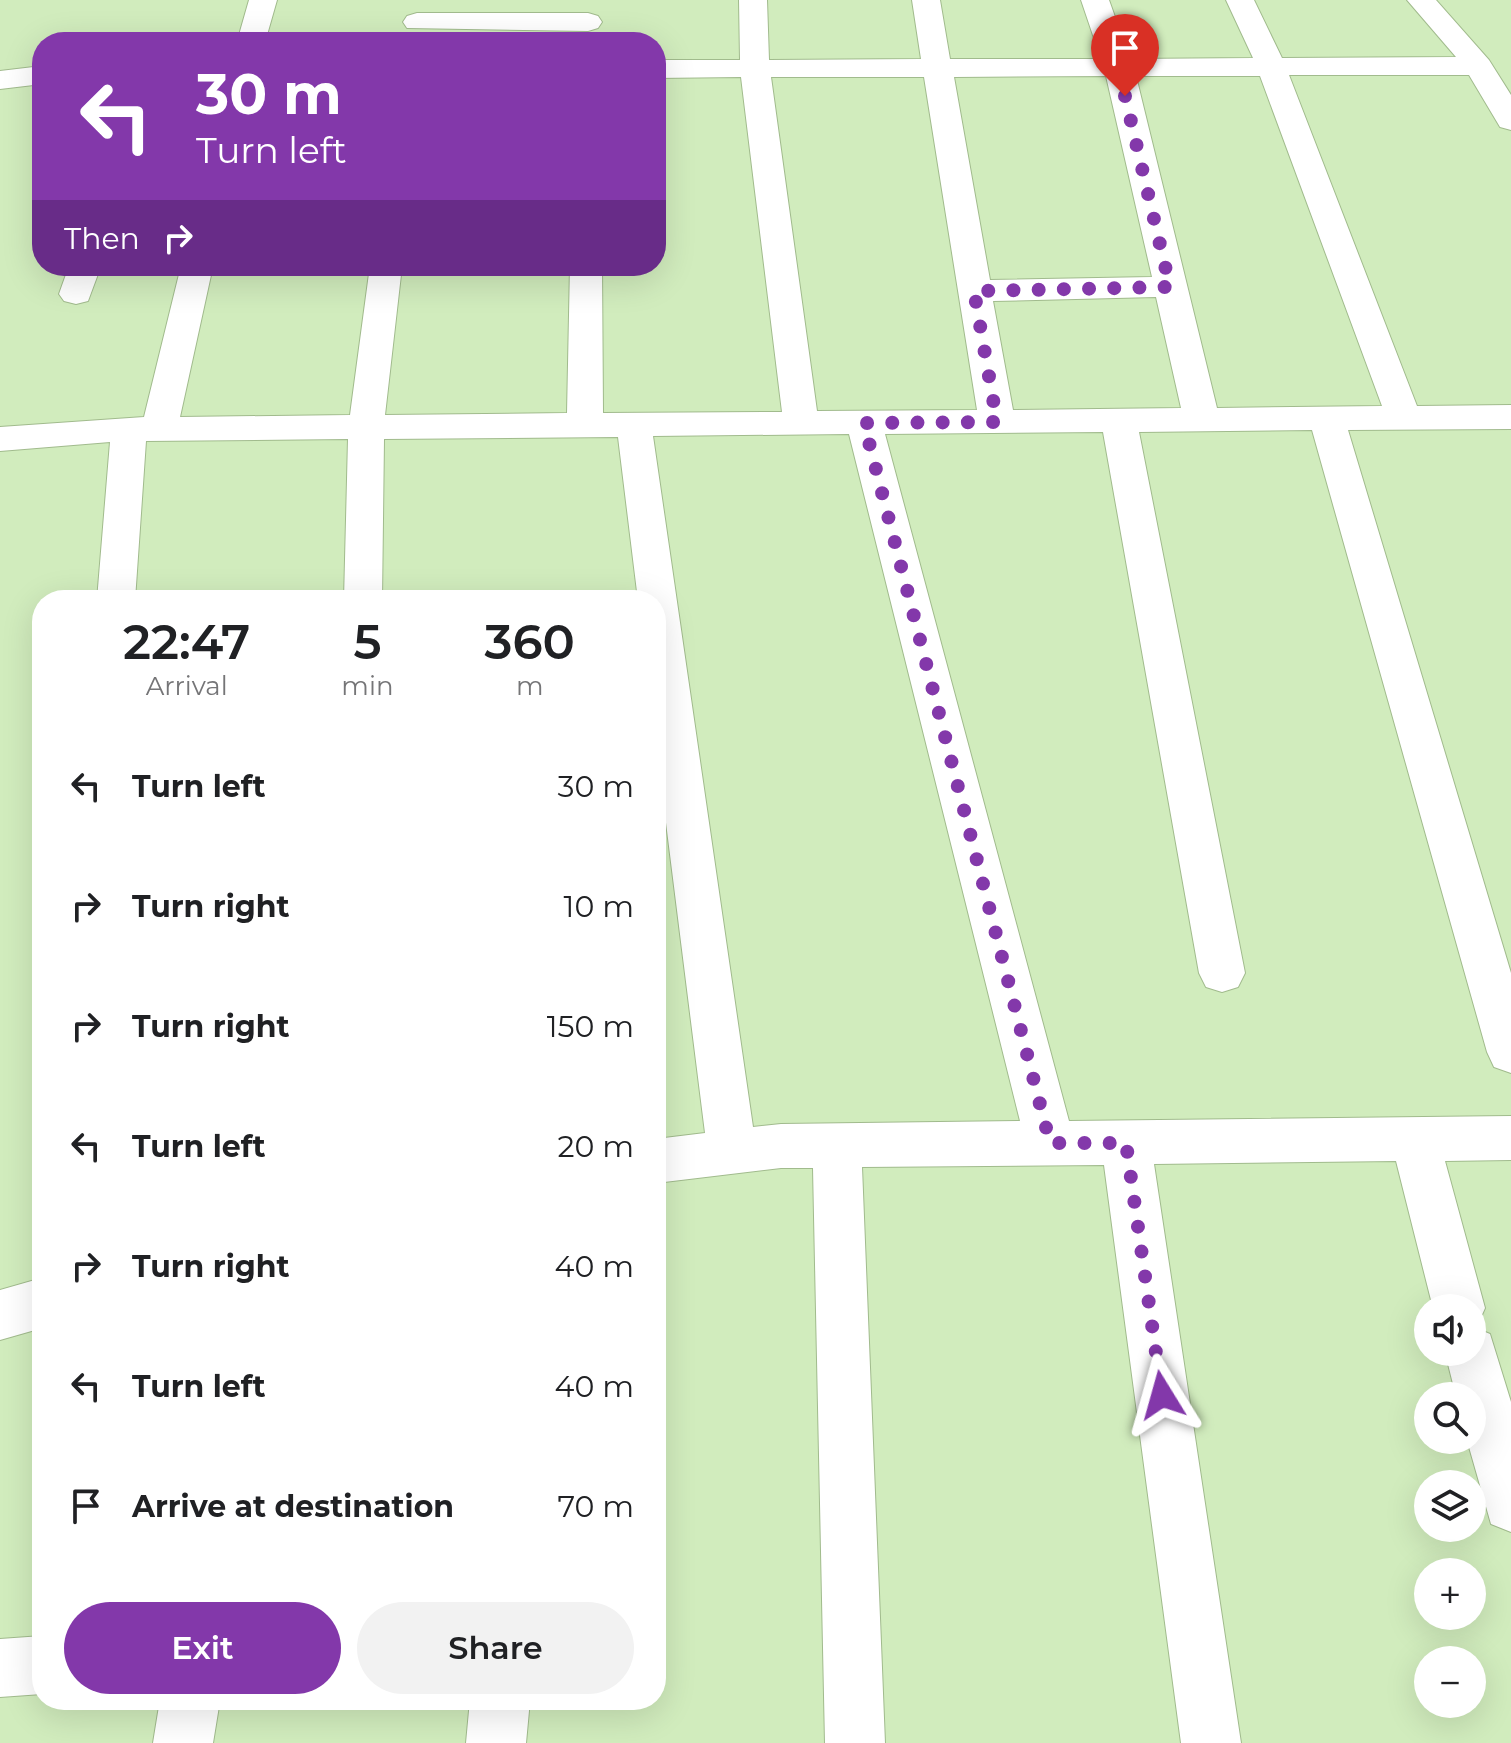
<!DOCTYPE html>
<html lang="en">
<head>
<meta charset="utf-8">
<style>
	:root { --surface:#fff; --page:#f2f2f2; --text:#202124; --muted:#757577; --accent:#8338aa }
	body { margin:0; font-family:Montserrat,sans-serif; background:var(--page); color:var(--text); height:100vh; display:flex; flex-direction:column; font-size:30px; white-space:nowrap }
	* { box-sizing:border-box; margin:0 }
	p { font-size:26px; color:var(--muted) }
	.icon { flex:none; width:44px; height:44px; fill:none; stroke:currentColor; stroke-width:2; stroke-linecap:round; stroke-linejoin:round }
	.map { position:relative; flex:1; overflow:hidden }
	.panel { position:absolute; left:32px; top:590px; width:634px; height:1120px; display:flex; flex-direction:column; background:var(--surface); border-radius:32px; box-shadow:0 8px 32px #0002 }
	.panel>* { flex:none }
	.hud { position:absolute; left:32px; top:32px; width:634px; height:244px; border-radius:32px; box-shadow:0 8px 32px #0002; background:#8338aa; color:#fff; overflow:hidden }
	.tools { position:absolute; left:1414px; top:1294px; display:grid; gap:16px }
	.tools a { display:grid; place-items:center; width:72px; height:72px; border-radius:50%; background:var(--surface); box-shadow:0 8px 32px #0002; font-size:40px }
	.pin { position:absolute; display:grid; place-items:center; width:68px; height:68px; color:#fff; margin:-82px -34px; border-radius:50% 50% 50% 0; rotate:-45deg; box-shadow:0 0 8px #0007 }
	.pin .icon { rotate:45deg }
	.me { position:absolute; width:88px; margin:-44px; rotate:352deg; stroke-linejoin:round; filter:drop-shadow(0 0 6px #0008) }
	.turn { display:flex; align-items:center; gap:28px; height:168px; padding:0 32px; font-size:36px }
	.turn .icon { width:104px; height:104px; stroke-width:2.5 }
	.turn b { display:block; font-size:56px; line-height:68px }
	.then { display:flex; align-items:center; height:76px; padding:0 32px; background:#0003; gap:16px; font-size:30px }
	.eta { display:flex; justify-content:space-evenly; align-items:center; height:136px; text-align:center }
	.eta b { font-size:48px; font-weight:600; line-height:56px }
	.action { display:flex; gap:16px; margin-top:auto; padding:16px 32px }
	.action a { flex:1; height:92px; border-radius:48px; background:var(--accent); color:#fff; font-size:32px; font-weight:600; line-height:92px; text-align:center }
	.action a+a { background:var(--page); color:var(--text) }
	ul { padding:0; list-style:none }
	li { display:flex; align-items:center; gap:24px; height:120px; padding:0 32px }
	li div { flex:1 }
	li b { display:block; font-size:30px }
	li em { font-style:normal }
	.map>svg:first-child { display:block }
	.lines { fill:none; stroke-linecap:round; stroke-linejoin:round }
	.minor-casing { stroke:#a1bb8d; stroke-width:2 }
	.minor { fill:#fff; fill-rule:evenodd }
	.route { stroke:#8338aa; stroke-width:14; stroke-dasharray:0 25.2 }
</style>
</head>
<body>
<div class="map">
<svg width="1511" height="1743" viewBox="0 0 1511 1743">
	<rect width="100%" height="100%" fill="#d1ecbd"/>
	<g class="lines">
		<g class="minor-casing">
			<path id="minor" d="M249,0H277L265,42H237Z
				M739,0H767L769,60L921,59L912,0H940L950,59H1101L1081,0H1109L1130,59L1253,58L1226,0H1254L1282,58L1456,57L1407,0H1436L1489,60L1511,95V130L1500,127L1469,75H1289L1417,406L1511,405V429L1348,430L1511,973V1073L1494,1067L1487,1052L1312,430L1139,432L1245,973L1238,987L1222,992L1206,987L1199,973L1103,432L885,434L1069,1121L1511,1116V1160L1445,1161L1485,1308L1477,1326L1473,1327L1490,1334L1511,1402V1532L1491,1524L1467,1440H1472V1396H1456L1445,1352H1472V1308H1433L1396,1161L1154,1164L1241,1743H1181L1104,1165L862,1167L885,1743H825L813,1168H781L656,1183V1139L705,1133L656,743V600H638L618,437L384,439L382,600H344L348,439L146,441L135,600H97L110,442L0,451V427L144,417L181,266H213L180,417L350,415L370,266H402L385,415L567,413L570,266H602L603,413L782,412L741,77L656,78V60H740ZM1106,76L1152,277L990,280L954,77ZM1136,76H1260L1382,406L1217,408ZM771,77H924L977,410L817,411ZM1156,297L1181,408L1013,410L993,301ZM849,434L1020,1121L781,1124L753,1127L653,436Z
				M417,13H588L598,16L602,22L598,28L588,31L407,28L403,22L407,16Z
				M42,66V84L0,89V71Z
				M69,266H101L88,301L76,304L64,301L59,294Z
				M42,1278V1328L0,1340V1290Z
				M42,1636V1694L0,1697V1639Z
				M160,1700H220L213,1743H153Z
				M470,1700H530L526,1743H466Z"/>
		</g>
		<use href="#minor" class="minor"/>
	</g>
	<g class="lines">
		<path class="route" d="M1125,96L1170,287L974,291L997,422L864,423L1050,1143H1126L1162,1395"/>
	</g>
</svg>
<div class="tools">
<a><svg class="icon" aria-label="sound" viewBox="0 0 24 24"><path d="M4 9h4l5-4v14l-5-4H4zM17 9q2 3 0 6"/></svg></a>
<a><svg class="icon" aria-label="search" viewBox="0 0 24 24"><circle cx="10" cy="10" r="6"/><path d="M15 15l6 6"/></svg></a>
<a><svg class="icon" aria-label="layers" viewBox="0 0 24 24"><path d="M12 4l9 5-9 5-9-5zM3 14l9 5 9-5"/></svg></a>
<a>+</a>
<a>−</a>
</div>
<div class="pin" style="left:1125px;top:96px;background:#d93025"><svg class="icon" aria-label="arrive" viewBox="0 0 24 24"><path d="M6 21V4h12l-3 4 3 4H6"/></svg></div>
<svg class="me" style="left:1162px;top:1395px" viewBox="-20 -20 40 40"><path d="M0-17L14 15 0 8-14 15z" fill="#8338aa" stroke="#fff" stroke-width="4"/></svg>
<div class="hud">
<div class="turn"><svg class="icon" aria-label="left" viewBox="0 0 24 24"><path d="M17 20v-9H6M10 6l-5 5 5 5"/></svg><div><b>30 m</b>Turn left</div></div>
<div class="then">Then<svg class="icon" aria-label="right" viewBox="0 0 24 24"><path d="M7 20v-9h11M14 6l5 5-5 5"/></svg></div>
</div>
<section class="panel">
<div class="eta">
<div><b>22:47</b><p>Arrival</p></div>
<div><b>5</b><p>min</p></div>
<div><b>360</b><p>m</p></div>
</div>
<ul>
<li><svg class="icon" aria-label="left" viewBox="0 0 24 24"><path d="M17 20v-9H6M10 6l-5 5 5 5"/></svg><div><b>Turn left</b></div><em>30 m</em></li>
<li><svg class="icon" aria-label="right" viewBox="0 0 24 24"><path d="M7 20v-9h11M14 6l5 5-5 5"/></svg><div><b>Turn right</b></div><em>10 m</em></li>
<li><svg class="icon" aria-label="right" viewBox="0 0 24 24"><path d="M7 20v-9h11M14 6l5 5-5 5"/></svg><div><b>Turn right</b></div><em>150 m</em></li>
<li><svg class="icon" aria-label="left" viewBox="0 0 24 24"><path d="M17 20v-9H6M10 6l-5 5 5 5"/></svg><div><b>Turn left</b></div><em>20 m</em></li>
<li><svg class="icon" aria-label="right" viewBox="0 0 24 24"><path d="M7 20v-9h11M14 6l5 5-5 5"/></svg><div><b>Turn right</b></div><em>40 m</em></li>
<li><svg class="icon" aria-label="left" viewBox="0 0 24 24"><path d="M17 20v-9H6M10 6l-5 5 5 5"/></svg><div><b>Turn left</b></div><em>40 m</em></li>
<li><svg class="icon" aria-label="arrive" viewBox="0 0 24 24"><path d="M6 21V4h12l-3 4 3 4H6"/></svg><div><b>Arrive at destination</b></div><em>70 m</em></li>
</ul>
<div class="action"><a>Exit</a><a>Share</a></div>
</section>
</div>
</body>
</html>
